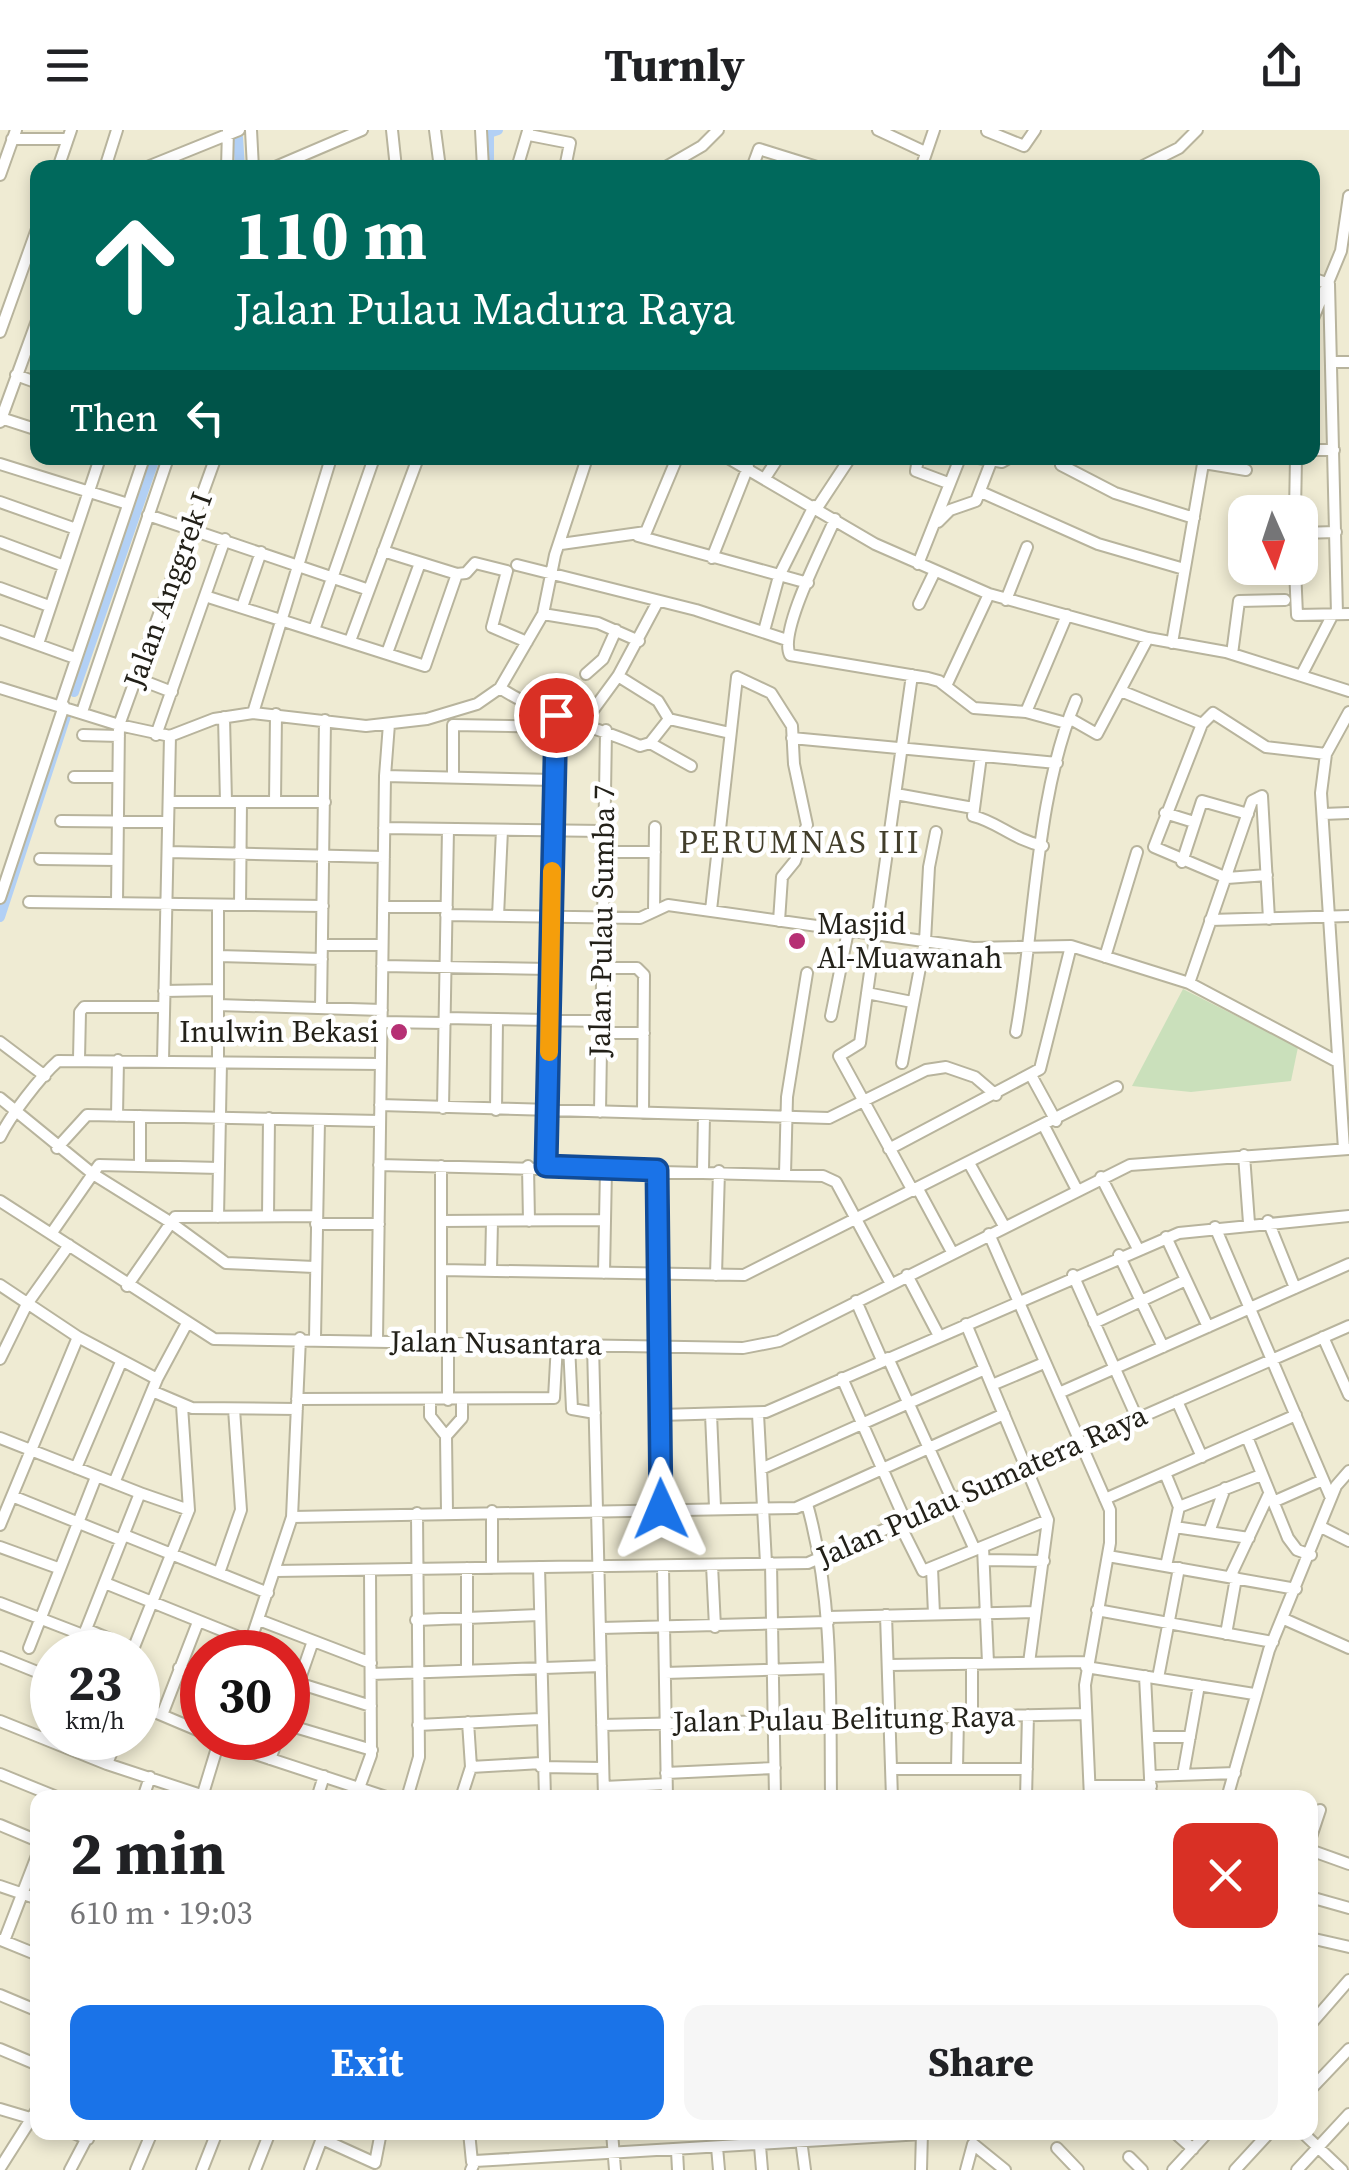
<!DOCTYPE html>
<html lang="en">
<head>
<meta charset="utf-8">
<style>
	:root { --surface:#fff; --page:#f6f6f6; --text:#202124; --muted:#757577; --accent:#1a73e8 }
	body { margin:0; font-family:"Source Serif 4",serif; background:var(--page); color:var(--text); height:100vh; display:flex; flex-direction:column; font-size:38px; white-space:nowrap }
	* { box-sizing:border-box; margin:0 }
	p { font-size:32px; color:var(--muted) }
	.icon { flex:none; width:55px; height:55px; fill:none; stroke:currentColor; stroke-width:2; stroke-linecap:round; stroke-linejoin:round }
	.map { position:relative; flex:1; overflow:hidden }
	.details { position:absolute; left:30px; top:1660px; width:1288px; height:350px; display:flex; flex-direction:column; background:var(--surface); border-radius:20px; box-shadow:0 5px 15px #0003 }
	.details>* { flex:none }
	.top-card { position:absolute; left:30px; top:30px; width:1290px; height:305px; border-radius:20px; box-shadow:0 5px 15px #0003; background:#00695c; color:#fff; overflow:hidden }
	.needle { width:65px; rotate:177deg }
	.buttons { position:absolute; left:1228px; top:365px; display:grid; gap:20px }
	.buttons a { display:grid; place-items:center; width:90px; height:90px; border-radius:20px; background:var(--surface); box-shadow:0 5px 15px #0003; font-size:50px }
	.speed { position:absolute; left:30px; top:1500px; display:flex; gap:20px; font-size:50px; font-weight:700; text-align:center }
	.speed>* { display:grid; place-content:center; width:130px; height:130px; border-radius:50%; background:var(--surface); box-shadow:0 5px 15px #0003; line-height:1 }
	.speed small { font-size:25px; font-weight:400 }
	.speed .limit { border:15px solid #d22; background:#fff; color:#111 }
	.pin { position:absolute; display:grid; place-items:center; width:85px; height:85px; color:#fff; margin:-42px; border:5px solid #fff; border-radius:50%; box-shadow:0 2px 10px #0007 }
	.me { position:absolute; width:110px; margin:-55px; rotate:359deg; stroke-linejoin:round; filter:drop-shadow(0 0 8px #0008) }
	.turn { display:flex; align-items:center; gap:35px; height:210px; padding:0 40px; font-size:45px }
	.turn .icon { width:130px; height:130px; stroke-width:2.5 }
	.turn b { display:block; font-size:70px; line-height:85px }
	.then { display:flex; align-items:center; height:95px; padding:0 40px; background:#0003; gap:20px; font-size:38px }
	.round { display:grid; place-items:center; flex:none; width:105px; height:105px; border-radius:20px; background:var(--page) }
	.summary { display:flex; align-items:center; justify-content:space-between; height:170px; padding:0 40px }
	h1 { font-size:60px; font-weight:700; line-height:75px }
	.button { display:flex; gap:20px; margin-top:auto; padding:20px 40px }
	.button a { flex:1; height:115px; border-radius:20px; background:var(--accent); color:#fff; font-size:40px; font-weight:700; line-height:115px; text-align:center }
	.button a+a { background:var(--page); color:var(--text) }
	header { display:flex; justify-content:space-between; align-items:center; height:130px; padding:0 40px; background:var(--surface); font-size:45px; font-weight:700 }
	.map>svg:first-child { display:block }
	.green { fill:#cae0bb }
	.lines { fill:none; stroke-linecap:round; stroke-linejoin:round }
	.canal { stroke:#b2d0f5; stroke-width:10 }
	.minor-casing { stroke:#b8b49d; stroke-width:14 }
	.minor { stroke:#fff; stroke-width:10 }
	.route-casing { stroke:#114b97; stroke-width:25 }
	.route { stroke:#1a73e8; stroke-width:18 }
	.slow { stroke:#f59e0b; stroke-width:18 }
	.poi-dot { fill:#b63074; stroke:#fff; stroke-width:4 }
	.labels { text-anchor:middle; stroke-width:9; stroke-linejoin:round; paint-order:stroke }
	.street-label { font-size:30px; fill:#232119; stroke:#fff }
	.poi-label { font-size:30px; fill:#232119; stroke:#fff; text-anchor:start }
	.neighbourhood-label { font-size:32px; letter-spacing:2.5px; fill:#423e2b; stroke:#fff }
</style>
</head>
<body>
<header><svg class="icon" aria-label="menu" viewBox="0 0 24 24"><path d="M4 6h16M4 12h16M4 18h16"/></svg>Turnly<svg class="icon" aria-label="share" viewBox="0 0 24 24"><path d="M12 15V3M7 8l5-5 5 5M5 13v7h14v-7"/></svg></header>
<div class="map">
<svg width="1349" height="2040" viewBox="0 0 1349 2040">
	<rect width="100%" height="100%" fill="#efebd3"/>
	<path class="green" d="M1183,859L1298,917L1291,951L1191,962L1132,956Z"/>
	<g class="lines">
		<path class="canal" d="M238,7L240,38
			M489,38V3L498,0
			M74,562L155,328
			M0,787L67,583"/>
		<g class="minor-casing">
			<path id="minor" d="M251,0L253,38
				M392,0L396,38
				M435,0L440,38
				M481,0L483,38
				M878,0L923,21
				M987,1L1024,16L1035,0
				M529,5L570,13L565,38
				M12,9H68
				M58,38L71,0
				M105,38L117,0
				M145,38L239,0
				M227,38L228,0
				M273,38L362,0
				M517,38L528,1
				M664,38L702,16L718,0
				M752,38L759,19L820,38
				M921,38L934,0
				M1139,38L1179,18L1197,0
				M0,45L16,0
				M1312,148L1329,154L1337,484
				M1312,191L1341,121L1349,66
				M0,202L38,96
				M1331,232H1349
				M16,245L38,253
				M1,288L38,300
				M0,292L38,188
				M1312,320H1334
				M728,328L875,414L989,464L1148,508L1226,522L1349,561
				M918,328L916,341L948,353
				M979,328L1002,332L1009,328
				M1204,333L1246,340
				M0,334L128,374
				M1061,335L1115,363L1194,388
				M765,348L778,328
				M981,362L1098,414L1184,439
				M0,372L76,399
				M817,378L850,328
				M1295,382L1296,328
				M148,385L369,460
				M835,389C824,415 778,502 790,525L928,548L939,551L974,578L1026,582L1066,593
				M938,392L950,380L976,371L991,332
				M1300,403L1336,402
				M638,406L808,453
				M0,412L64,436
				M561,414L646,402L677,328
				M383,421L457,444L466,443L475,433L507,441L492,497L527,512
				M712,428L748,337
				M918,434L960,328
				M517,435L696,480L787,510
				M1295,438L1297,485L1349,484
				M0,458L49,476
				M205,466L425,536L457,444
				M1006,470L1027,417
				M919,474L934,443
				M242,477L261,422
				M543,484L598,493L639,511
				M314,500L374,328
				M0,501L75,528
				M764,501L779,446L814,376
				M350,511L418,328
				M1172,513L1204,328
				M38,514L100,328
				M387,523L420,433
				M1232,524L1239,471L1285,470
				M586,544L603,529L616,500
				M1302,544L1333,484
				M912,545L860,913L839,926L913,1061
				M618,546L658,571L669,589
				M136,548L172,562
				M946,556L989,464
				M0,558L119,595L170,606L214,589L253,583L366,596L427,589L477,574L500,558L543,484L555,425L587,328
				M500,558C542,586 593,595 640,616L650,613L669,589L730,603
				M1121,561L1202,594
				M61,574L144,328
				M82,582L168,328
				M1026,582L1067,485
				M253,583L331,328
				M224,587L226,672
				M1069,588L1097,604L1148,508
				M585,591L618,546L657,473
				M83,605L119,606
				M156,605L225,409
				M792,608L1057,633
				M650,613L691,636
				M981,626L973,686C998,692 1012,709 1043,716
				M385,646L554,650
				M74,647H118
				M453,648V595L555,597
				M896,664L973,678
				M169,672H325
				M275,672L276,584
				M1165,683L1194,692
				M1323,684L1349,683
				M61,691L168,692
				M384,698L603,701
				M168,722L384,727
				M602,722H655
				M40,729L117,730
				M1182,732L1202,671L1248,684
				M1267,745L1227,748L1154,717L1202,594L1213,583L1266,617L1326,624
				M0,768L64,576
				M29,772L323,776
				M117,773L119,595L214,332L210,328
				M218,775V933
				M240,775L241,672
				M383,777H447
				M711,780L737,547L771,563L792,596L794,634L807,695L795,731L782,747L779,791
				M654,781L655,697
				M446,785L640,788L668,775L973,818L1071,816L1189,853L1338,932
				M498,786L502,700
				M1210,790L1349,786
				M322,815H382
				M218,826L322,829
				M1105,827L1137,722
				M382,836L550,839
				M600,838H637L644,845L643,983
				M1189,853L1252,671L1262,666L1269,789
				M164,861L218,860
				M867,863L912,872
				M218,875L382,880
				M321,878L325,590
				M831,886L848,801
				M445,888L600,891
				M381,892L445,893
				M1016,902C1035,799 1035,666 1076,570
				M600,903H644
				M0,912L45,946
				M79,929L80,882L84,877H164
				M163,931L170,606
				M902,933L925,811L929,737L936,702
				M1032,947L1056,991
				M0,968L93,1044L170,1092L226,1133L314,1137
				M380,975L829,988L926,940L946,937L975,947L996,965
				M443,978L448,699
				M496,980L497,890
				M600,982L606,600
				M117,986L118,930
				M140,986V1036
				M1044,996L1077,1060
				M0,1007C10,986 40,947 58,931L381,934
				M57,1018L87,985L380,991
				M889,1019L1040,939L1071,816
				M1344,1019L1321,663L1326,624L1349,582
				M1244,1025L1249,1093
				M969,1033L1004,1096
				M379,1035L823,1046L836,1052L891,1154
				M528,1036L529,1091
				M547,1036L556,585
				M703,1040L704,985
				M785,1044L787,967L807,843
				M1101,1047L1137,1117
				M918,1059L952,1122
				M0,1071L214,1209L743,1218L779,1211L1130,1035L1349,1019
				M268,1086L269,988
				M218,1087L221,933
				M441,1091L605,1090
				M1268,1091L1295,1158
				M316,1094H379
				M1215,1097L1331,1368
				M51,1104L99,1035L219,1038
				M989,1104L1110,1380V1413L1085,1555L1090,1668
				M1166,1107L1208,1197
				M1119,1125L1163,1217
				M441,1140L744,1145L1117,957
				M491,1140L492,1091
				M604,1143L606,1039
				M716,1145L719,1041
				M907,1145L938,1204
				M1073,1145L1137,1288
				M0,1155L78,1207L157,1249
				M127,1156L175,1087L316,1086
				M856,1171L882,1230
				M1094,1193L1186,1150
				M966,1194L1048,1390L1029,1533
				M1323,1207L1349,1265
				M315,1208L319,990
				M377,1210L385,646L389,594
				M441,1212V1036
				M569,1215L572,1279L595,1283
				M593,1215L604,1668
				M656,1217L657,1040
				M660,1217L661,1379
				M888,1228L975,1420
				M0,1229L27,1174L69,1115
				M842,1248L905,1390
				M992,1255L1044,1233
				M152,1261L192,1278L297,1279
				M1059,1263L1349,1134
				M297,1269L554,1268L557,1214
				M430,1270V1286L446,1306
				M448,1270V1212
				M1177,1271L1202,1327
				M711,1284L715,1377
				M758,1284L766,1433
				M660,1285L766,1282L1179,1103L1349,1086
				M1247,1307L1288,1408L1297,1420L1311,1425
				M0,1308L140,1363L77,1522
				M76,1338L121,1232
				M761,1339L985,1239
				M1165,1343L1179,1377L1166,1436
				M114,1353L157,1249L186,1195
				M140,1363L189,1380
				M12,1366L121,1410
				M1105,1369L1296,1285
				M1273,1372L1323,1350
				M807,1374C834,1470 830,1569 831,1668
				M1179,1377L1261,1345
				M447,1382L446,1306L462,1288V1270
				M292,1387L796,1378L1004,1284
				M899,1393L923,1441L1048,1390
				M0,1395L78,1207
				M1175,1397L1249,1408
				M1321,1397L1349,1411
				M1209,1402L1225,1358
				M124,1405L268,1463
				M0,1417L58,1438
				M983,1417L988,1533
				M1108,1426L1296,1459
				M984,1430L1044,1431
				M771,1433L775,1668
				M712,1435L715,1497
				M539,1437L545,1668
				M663,1437L667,1668
				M467,1438V1540
				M492,1438V1381
				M932,1438L934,1484
				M275,1441L808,1433L1349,1196
				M219,1443L241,1380L234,1279
				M1230,1447L1269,1364
				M105,1453L251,1512
				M0,1473L83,1505
				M1097,1480L1273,1512
				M886,1485L892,1668
				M828,1487L1035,1482
				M1284,1489L1349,1518
				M259,1490L371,1533
				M416,1490L539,1485
				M601,1498L828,1492
				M86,1499L133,1519
				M1226,1504L1236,1448
				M29,1518L96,1347
				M132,1522L189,1380L182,1276
				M247,1522L292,1387L300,1208
				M0,1527L52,1548
				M972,1534V1587
				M889,1535L1088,1532
				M1086,1537L1254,1564
				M179,1538L202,1547
				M665,1543L828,1538
				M371,1544L601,1536
				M1145,1546L1151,1668
				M1158,1548L1179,1438
				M298,1553L371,1576
				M138,1575L202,1602
				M288,1583L313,1511
				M162,1585L198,1492
				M0,1591L107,1634L210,1668
				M288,1595L372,1620
				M418,1595L540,1589
				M602,1595L1086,1584
				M1148,1607H1190
				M45,1608L52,1586
				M219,1612L389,1668
				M270,1629L278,1608
				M107,1634L117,1608
				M471,1637L541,1633
				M541,1637L603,1638
				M892,1639H1027
				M957,1639L958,1587
				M666,1643L775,1638
				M0,1644L59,1668
				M1183,1645L1199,1555
				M1150,1646L1235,1643
				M1090,1656H1151
				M604,1657L666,1654
				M359,1658L371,1625L370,1440
				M202,1667L220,1608
				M143,1668L150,1647
				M317,1668L324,1646
				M407,1668L419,1627L417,1383
				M461,1668L471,1637L468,1592
				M1026,1668L1028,1585
				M1227,1668L1269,1520L1336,1356L1349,1341
				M0,1695L38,1711
				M1310,1710L1320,1680
				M1310,1720L1349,1734
				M0,1756L38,1769
				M1310,1767L1349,1778
				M1310,1808L1349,1817
				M1,1810L38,1825
				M4,1811L38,1723
				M0,1865L38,1881
				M1310,1895L1349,1850
				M0,1919L38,1935
				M1310,1960L1349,1919
				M0,1979L37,1990
				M71,2002L88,2009
				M469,2002L472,2032
				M612,2002L615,2040
				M800,2002L805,2040
				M1174,2002L1193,2019
				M1302,2002L1342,2040
				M322,2009L375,2033L381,2002
				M760,2016L762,2040
				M717,2017L719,2040
				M1057,2018L1078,2040
				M677,2021L678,2040
				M1129,2027L1142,2040
				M0,2038L38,1978
				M70,2040L90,2002
				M136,2040L152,2002
				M202,2040L217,2002
				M255,2040L270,2002
				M310,2040L324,2003
				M471,2040L475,2031L922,2004
				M921,2040L922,2002
				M966,2040L973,2014L1005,2040
				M1173,2040L1208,2002
				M1235,2040L1270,2002
				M1297,2040L1349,1984"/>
		</g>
		<use href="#minor" class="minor"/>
	</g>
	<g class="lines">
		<g class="route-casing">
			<path id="route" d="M556,585L546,1036L657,1040L661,1379"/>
		</g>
		<use href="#route" class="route"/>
		<path class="slow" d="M549,922L552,741"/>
	</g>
	<g class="poi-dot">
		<circle cx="797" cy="811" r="10"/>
		<circle cx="399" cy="902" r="10"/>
	</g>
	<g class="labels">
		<g class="street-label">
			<text transform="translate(168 460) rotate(-70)" y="10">Jalan Anggrek I</text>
			<text transform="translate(602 791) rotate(-89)" y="10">Jalan Pulau Sumba 7</text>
			<text transform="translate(496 1213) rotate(1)" y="10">Jalan Nusantara</text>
			<text transform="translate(982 1356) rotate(-24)" y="10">Jalan Pulau Sumatera Raya</text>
			<text transform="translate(844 1589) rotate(-1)" y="10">Jalan Pulau Belitung Raya</text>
		</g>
		<g class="poi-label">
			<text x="817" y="804">Masjid<tspan x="817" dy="34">Al-Muawanah</tspan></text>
			<text x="379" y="912" text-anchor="end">Inulwin Bekasi</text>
		</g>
		<g class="neighbourhood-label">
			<text x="800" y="723">PERUMNAS III</text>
		</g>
	</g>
</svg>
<div class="buttons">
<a><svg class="needle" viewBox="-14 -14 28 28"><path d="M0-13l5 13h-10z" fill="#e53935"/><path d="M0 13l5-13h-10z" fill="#757577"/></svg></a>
</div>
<div class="speed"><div>23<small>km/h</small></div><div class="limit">30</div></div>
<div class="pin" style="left:556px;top:585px;background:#d93025"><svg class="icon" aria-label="arrive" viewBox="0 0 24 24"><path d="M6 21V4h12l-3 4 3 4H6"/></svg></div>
<svg class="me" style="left:661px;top:1379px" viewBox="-20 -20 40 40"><path d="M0-17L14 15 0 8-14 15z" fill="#1a73e8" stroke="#fff" stroke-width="4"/></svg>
<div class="top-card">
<div class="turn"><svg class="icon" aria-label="ahead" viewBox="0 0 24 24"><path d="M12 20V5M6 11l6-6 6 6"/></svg><div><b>110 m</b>Jalan Pulau Madura Raya</div></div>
<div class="then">Then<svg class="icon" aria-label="left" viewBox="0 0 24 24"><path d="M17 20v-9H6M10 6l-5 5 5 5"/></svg></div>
</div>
<section class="details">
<div class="summary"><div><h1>2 min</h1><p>610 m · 19:03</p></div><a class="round" style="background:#d93025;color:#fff"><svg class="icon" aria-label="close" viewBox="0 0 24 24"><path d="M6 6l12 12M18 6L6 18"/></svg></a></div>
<div class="button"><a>Exit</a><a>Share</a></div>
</section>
</div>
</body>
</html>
